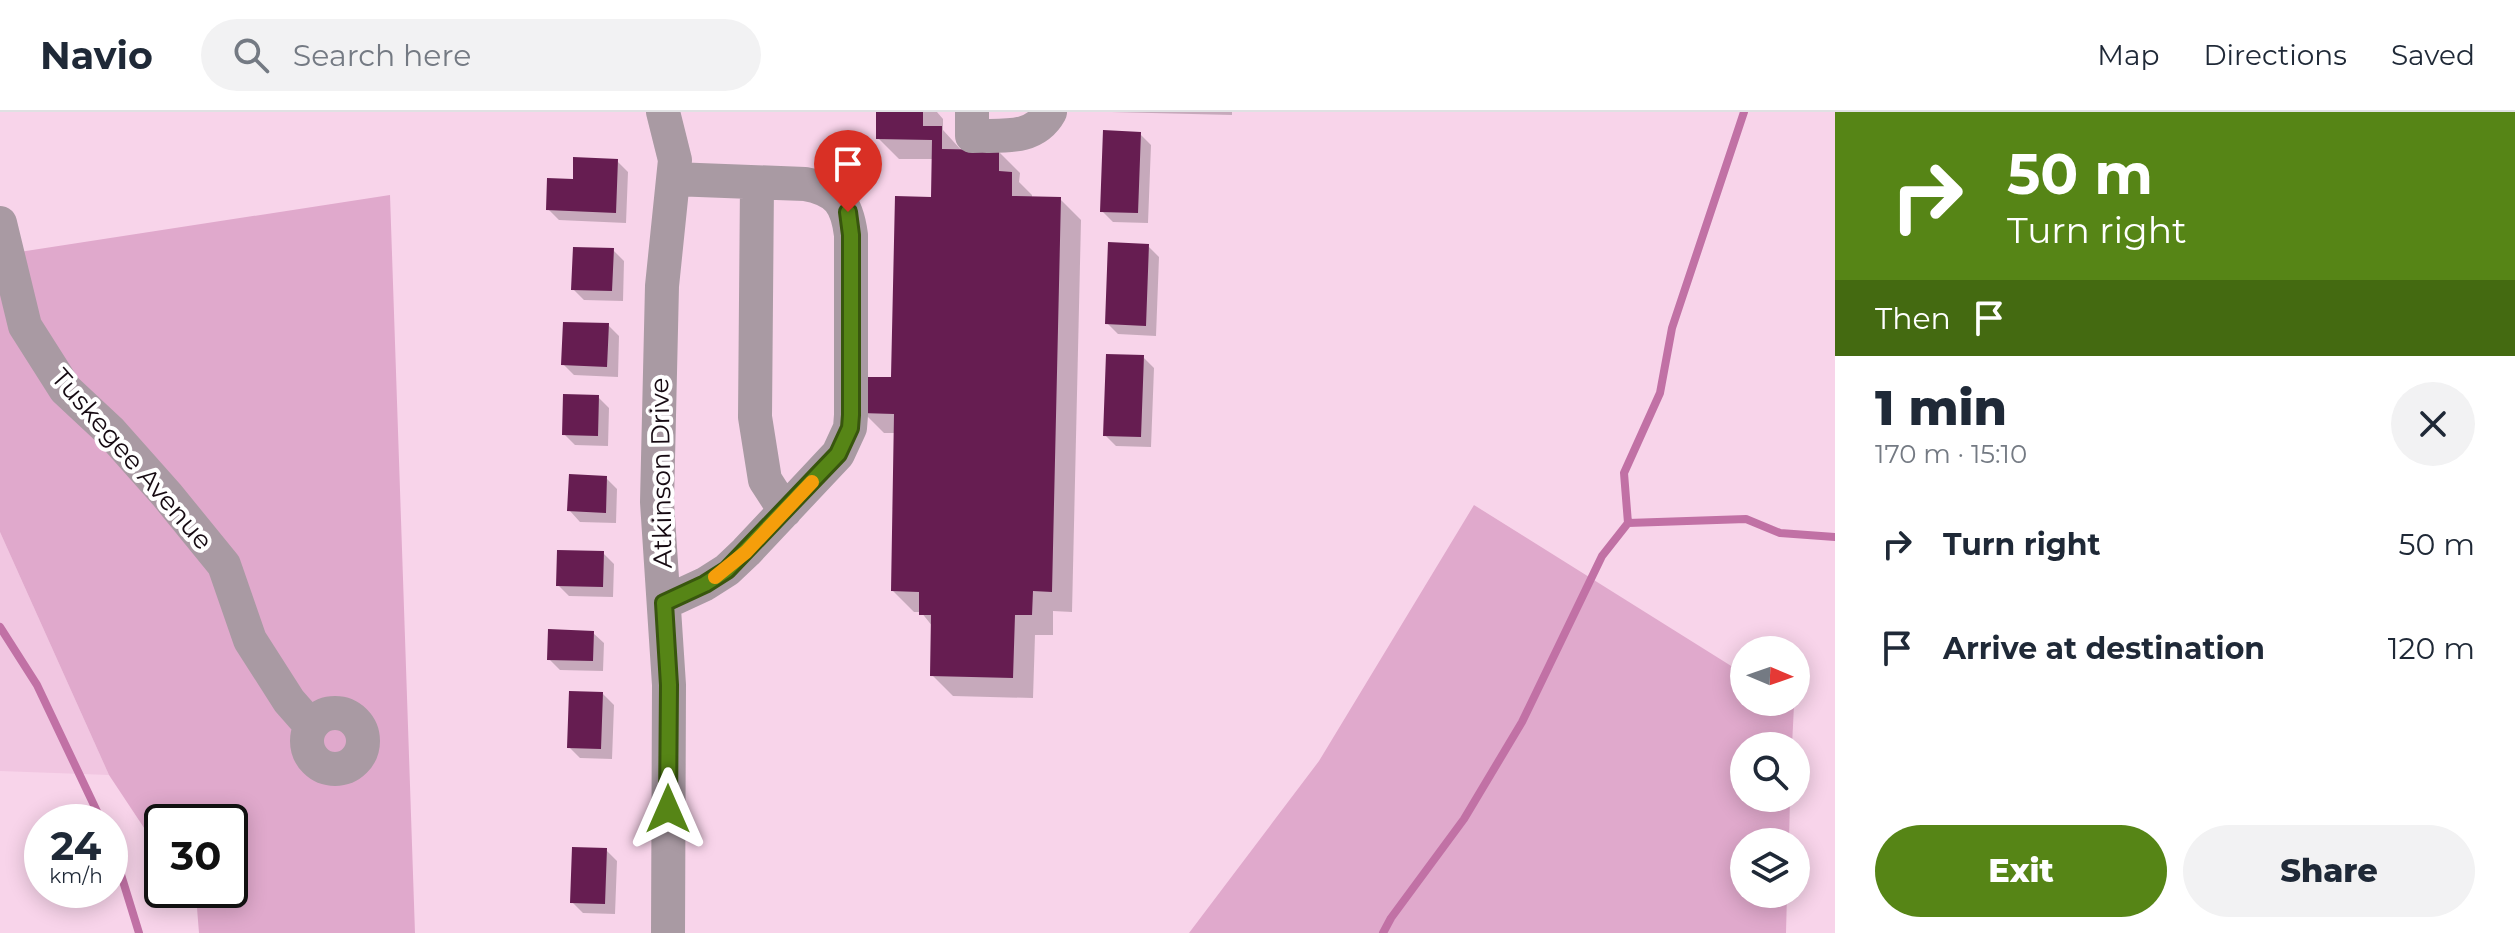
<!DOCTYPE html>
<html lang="en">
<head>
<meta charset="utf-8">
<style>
	:root { --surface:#fff; --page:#f2f2f3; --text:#1f2937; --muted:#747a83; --line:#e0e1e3; --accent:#568516 }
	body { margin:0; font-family:Montserrat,sans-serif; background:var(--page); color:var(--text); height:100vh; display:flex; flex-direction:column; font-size:30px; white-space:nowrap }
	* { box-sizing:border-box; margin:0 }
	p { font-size:26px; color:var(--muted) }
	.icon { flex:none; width:44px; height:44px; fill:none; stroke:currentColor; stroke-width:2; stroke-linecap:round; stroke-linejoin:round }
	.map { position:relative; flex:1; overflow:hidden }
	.panel { display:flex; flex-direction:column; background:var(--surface); width:680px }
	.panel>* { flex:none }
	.banner { background:#568516; color:#fff; overflow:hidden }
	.needle { width:52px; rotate:92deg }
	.fabs { position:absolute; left:1730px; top:524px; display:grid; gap:16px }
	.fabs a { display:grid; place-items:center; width:80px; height:80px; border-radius:50%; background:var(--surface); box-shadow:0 4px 20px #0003; font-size:40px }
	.speed { position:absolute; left:24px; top:692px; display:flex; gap:16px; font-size:40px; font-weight:700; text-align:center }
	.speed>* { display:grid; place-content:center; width:104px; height:104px; border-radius:50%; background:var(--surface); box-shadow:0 4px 20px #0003; line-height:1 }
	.speed small { font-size:20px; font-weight:400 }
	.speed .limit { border:4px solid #111; border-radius:12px; background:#fff; color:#111 }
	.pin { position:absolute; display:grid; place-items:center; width:68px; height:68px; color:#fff; margin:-82px -34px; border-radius:50% 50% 50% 0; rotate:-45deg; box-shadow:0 0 8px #0007 }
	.pin .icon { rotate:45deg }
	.me { position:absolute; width:88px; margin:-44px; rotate:0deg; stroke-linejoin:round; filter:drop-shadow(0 0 6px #0008) }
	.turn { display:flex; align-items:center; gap:28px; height:168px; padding:0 40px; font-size:36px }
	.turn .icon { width:104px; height:104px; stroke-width:2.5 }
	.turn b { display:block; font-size:56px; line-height:68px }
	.then { display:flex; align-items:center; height:76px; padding:0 40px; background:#0003; gap:16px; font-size:30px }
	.round { display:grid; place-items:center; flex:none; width:84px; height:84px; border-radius:42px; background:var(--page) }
	.summary { display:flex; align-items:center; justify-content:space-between; height:136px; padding:0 40px }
	h1 { font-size:48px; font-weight:800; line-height:60px }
	.cta { display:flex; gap:16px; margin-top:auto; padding:16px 40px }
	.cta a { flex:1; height:92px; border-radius:48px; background:var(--accent); color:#fff; font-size:32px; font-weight:800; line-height:92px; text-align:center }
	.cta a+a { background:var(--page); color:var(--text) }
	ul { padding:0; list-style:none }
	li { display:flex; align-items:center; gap:24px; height:104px; padding:0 40px }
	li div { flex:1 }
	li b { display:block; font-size:30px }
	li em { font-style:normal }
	header { display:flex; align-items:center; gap:48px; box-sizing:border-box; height:112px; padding:0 40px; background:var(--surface); border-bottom:2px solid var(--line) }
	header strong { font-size:38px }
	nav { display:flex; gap:44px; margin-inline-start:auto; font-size:28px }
	.search { width:560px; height:72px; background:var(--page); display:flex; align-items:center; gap:20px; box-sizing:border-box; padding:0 28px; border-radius:44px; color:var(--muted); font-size:30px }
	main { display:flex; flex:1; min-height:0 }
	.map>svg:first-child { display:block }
	.built { fill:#f1c6e1 }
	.green { fill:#e0a9cc }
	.shadow { fill:#0003 }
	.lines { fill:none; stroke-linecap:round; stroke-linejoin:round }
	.stream { stroke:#c171a5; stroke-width:8 }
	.building { fill:#661d51 }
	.minor { stroke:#a99aa3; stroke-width:34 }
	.route-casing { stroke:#38560e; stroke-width:20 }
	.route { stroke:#568516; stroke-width:14 }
	.slow { stroke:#f59e0b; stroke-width:14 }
	.labels { text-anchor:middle; stroke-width:8; stroke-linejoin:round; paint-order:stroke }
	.street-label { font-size:26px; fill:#160a12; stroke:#fff }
</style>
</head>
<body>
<header>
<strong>Navio</strong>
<div class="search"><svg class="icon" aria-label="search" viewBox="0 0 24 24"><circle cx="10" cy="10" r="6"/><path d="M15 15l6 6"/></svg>Search here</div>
<nav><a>Map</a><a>Directions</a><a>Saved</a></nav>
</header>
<main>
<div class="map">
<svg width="1835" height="821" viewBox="0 0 1835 821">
	<rect width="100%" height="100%" fill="#f8d4ea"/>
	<path class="built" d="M0,420L109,663L0,659Z"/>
	<path class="green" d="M390,83L415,821H199L197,796L185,778H230V710H162V743L109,663L0,420V143Z
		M1474,393L1744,562V590H1788L1794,593L1792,634H1744V686H1790L1789,730H1744V782H1787L1786,821H1189L1319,649Z"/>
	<path class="shadow" d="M878,0H937L943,7V18L962,39L999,40L1020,61L1019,70L1032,83V87H1060L1081,108L1072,500L1053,499V523H1035L1033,586L953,584L932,563L933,515L921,500H914L893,479L896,321H884L863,300L893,268L933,87V47H899L878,26Z
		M1111,0H1232V3Z
		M1140,22L1151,33L1148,111L1113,110L1102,99Z
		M617,49L628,60L626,111L559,108L548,97L575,69Z
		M1148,134L1159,145L1156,224L1118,222L1107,211Z
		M613,138L624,149L623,189L584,188L573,177Z
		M608,213L619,224L618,265L574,263L563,252Z
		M1143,245L1154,256L1151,335L1116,334L1105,323Z
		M598,285L609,296L608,334L575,333L564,322Z
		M606,366L617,377L616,411L580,410L570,399Z
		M603,441L614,452L613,485L569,484L558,473Z
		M593,521L604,531L603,559L560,558L549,547Z
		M603,582L614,593L612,647L580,646L569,635Z
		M606,738L617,749L615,802L583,801L572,790Z"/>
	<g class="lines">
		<path class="stream" d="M1628,411L1746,407L1780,421L1835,425
			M0,515L37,573L102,710
			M110,727L139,821
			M1383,821L1391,806L1464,707L1522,610L1602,444L1628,411L1624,361L1660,281L1672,216L1744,0"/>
	</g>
	<path class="building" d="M876,0H923V14H942V37L999,38V59L1012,60V84L1061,85L1052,480L1033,479L1032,503H1015L1013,566L930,564L931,503H919V480L891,479L894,302L861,301V265H891L895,84L931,85L932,28L876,27Z
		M1103,18L1141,20L1138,101L1100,100Z
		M573,45L618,47L616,101L546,98L547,66L573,67Z
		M1108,130L1149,132L1146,214L1105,212Z
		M573,135L614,136L612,179L571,178Z
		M563,210L609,211L607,255L561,253Z
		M1106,242L1144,243L1141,325L1103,324Z
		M563,282L599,283L598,324L562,323Z
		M569,362L607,364L606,401L567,399Z
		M557,438L604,439L603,475L556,474Z
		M548,517L594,519L593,549L547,548Z
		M569,579L603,580L601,637L567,636Z
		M572,735L607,736L605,792L570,791Z"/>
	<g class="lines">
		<path class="minor" d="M663,0L675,48L662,174L657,390L669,573L668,821
			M972,0V24C1002,23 1034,29 1050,0
			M757,71L755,305L765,368L785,399
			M0,111L25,214L65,277L111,320L167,383L224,453L250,528L289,589L311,614
			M664,491L705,472L727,458L746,440L838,342L850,316L851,303V123C847,92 838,78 805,72L673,67
			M307 629a28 28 0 1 1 56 0a28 28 0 1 1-56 0Z"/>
	</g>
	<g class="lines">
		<g class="route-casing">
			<path id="route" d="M668,697L669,573L664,491L705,472L727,458L838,342L850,316L851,303V123L848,100"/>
		</g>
		<use href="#route" class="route"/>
		<path class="slow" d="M715,465L746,440L812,370"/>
	</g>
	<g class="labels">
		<g class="street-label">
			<text transform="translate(132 347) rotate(49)" y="9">Tuskegee Avenue</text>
			<text transform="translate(661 361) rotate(-91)" y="9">Atkinson Drive</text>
		</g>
	</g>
</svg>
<div class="fabs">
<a><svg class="needle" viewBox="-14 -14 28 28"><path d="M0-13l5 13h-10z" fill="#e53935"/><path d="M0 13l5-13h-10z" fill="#747a83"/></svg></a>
<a><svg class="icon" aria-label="search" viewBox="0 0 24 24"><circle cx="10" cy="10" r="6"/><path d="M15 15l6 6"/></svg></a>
<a><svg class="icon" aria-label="layers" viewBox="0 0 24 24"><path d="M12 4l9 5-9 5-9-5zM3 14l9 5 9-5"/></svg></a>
</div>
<div class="speed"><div>24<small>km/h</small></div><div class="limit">30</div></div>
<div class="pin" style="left:848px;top:100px;background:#d93025"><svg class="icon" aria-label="arrive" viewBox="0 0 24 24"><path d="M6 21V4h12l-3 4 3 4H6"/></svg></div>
<svg class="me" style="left:668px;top:697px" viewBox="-20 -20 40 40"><path d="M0-17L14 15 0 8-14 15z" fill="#568516" stroke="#fff" stroke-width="4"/></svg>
</div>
<section class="panel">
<div class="banner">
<div class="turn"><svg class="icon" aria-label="right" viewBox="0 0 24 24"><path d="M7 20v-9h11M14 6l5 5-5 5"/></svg><div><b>50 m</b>Turn right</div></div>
<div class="then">Then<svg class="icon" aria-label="arrive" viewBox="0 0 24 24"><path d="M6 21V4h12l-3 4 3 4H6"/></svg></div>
</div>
<div class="summary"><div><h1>1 min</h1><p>170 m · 15:10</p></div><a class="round"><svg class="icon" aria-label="close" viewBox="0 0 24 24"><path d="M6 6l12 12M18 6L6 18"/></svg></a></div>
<ul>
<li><svg class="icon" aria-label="right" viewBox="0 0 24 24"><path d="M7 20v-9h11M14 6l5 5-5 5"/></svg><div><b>Turn right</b></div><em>50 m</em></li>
<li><svg class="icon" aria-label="arrive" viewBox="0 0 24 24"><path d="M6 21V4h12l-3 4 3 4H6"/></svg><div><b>Arrive at destination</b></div><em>120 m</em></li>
</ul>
<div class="cta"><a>Exit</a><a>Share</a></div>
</section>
</main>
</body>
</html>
